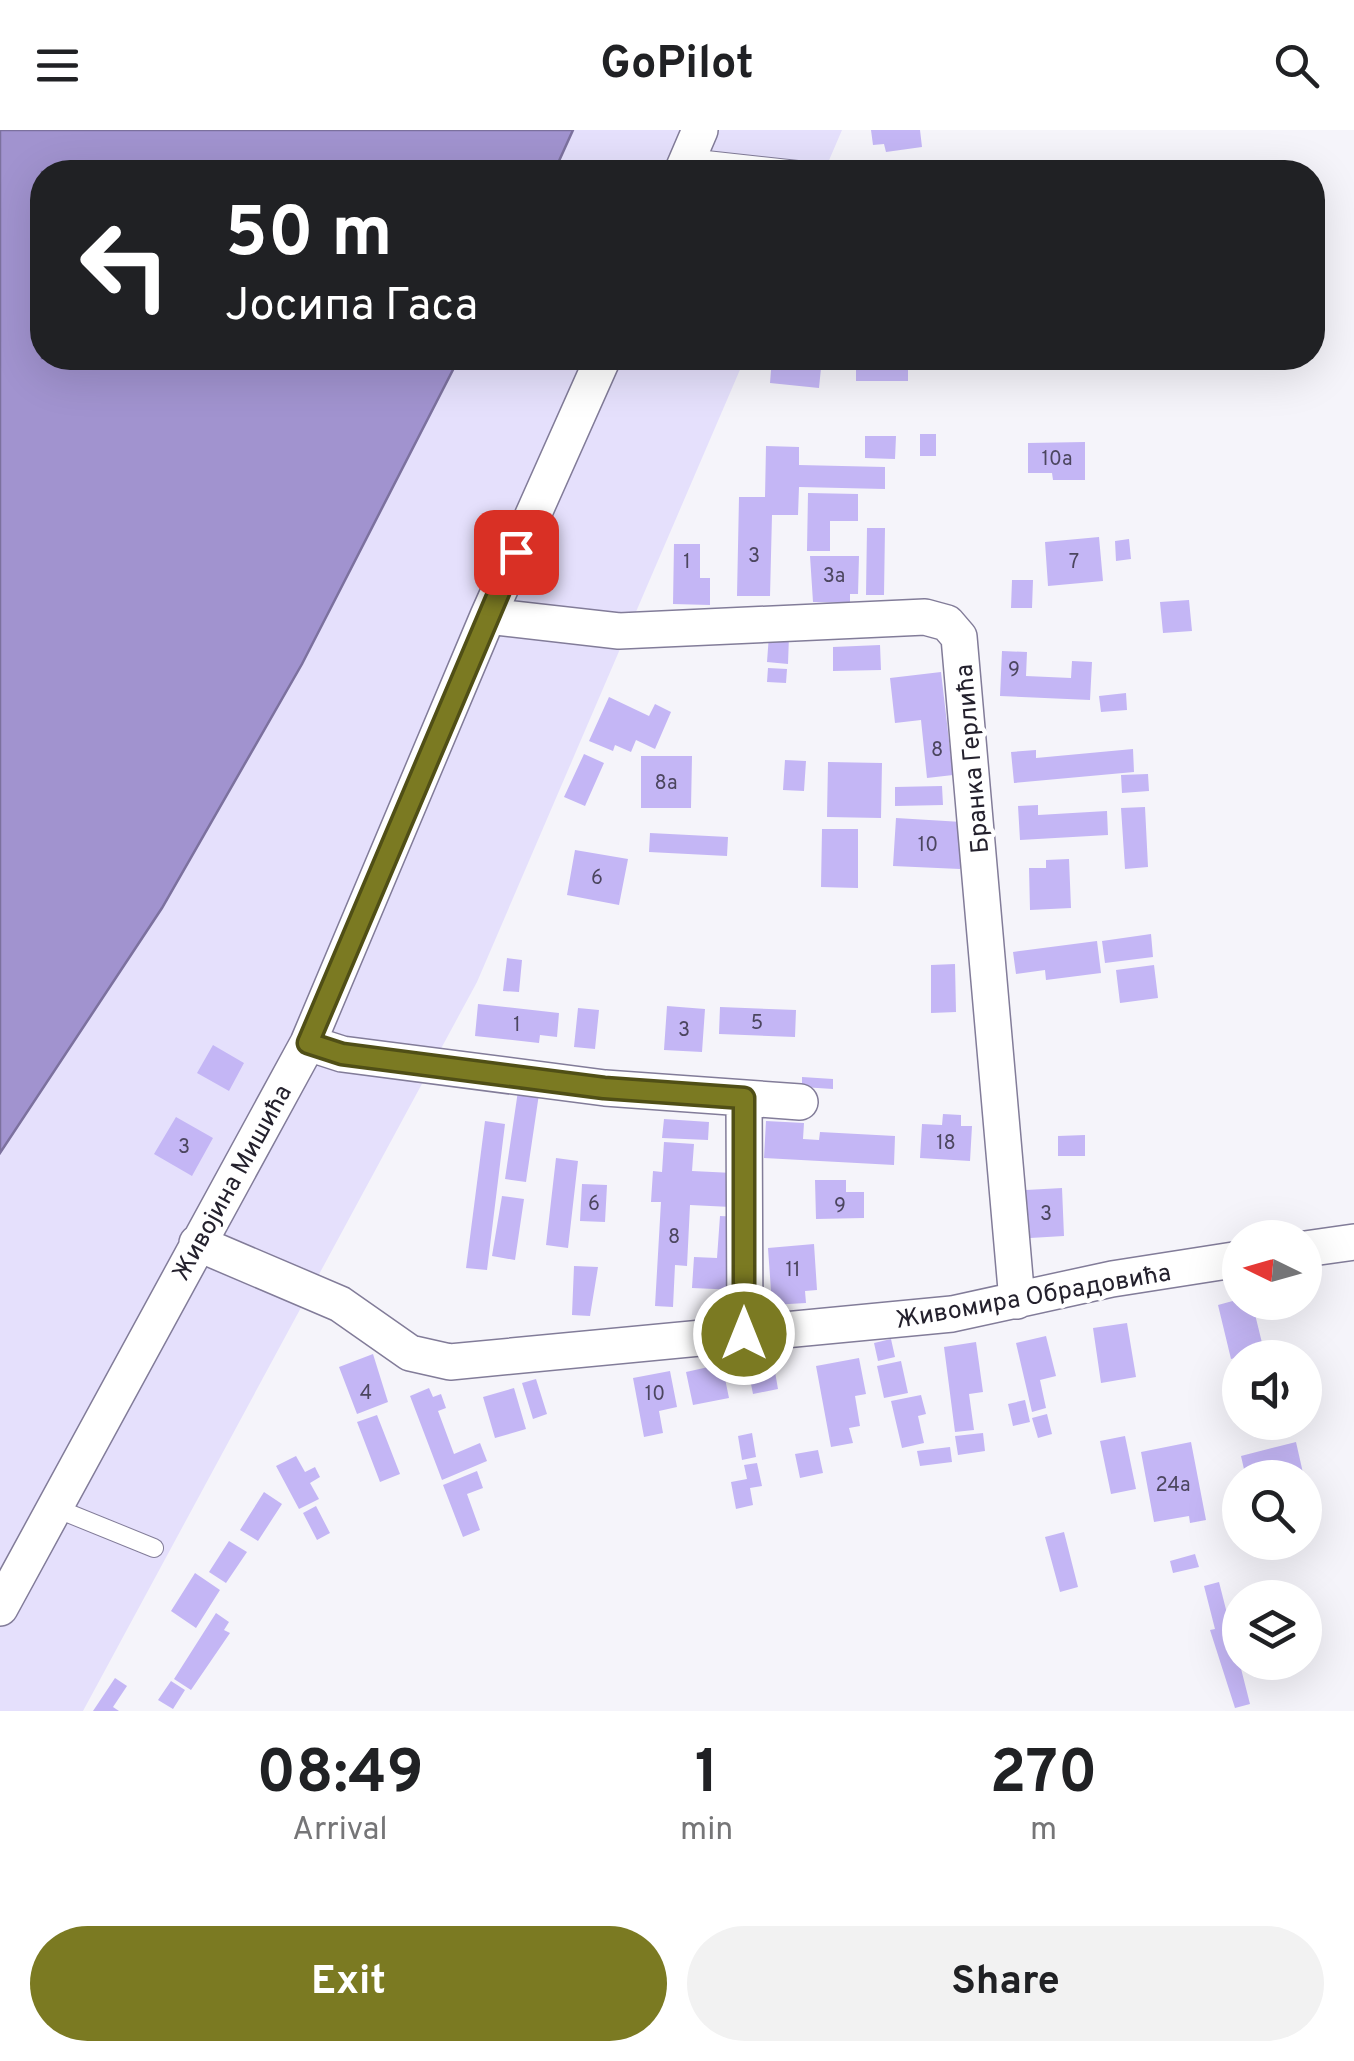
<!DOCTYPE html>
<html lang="en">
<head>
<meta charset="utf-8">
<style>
	:root { --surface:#fff; --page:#f2f2f2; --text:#202124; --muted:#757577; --accent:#7b7a22 }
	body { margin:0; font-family:Overpass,sans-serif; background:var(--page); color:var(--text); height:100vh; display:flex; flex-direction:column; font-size:38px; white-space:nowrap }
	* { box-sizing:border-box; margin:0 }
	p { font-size:32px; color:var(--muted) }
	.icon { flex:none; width:55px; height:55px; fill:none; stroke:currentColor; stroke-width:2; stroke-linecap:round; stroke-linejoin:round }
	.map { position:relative; height:1581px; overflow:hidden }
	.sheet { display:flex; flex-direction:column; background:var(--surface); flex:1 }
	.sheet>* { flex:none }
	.guide { position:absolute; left:30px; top:30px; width:1295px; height:210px; border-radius:40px; box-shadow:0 10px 40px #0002; background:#202124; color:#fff; overflow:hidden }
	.needle { width:65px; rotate:275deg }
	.fabs { position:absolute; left:1222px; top:1090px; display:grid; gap:20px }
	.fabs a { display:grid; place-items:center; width:100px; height:100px; border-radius:50%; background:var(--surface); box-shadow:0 10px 40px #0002; font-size:50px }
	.pin { position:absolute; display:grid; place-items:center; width:85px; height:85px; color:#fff; margin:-42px; border-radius:20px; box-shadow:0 5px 15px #0006 }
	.me { position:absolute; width:110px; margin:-55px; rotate:0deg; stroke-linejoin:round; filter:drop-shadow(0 0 8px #0008) }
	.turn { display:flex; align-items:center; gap:35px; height:210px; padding:0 30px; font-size:45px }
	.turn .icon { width:130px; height:130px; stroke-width:2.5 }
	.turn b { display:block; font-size:70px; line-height:85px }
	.eta { display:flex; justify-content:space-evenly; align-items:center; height:170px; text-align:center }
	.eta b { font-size:60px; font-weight:700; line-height:70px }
	.cta { display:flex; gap:20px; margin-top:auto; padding:20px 30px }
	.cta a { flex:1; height:115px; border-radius:60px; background:var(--accent); color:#fff; font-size:40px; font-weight:700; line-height:115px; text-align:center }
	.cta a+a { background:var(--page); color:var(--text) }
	header { display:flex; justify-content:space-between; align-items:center; height:130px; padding:0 30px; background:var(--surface); font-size:45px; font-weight:700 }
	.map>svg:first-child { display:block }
	.green { fill:#e5e0fc }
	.water { fill:#a193cf; stroke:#7c719e; stroke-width:2.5 }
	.building { fill:#c4b6f5 }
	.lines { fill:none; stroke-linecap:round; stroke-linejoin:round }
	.lane-casing { stroke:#827c99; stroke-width:20 }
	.street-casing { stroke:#827c99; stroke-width:38 }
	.lane { stroke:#fff; stroke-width:18 }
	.street { stroke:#fff; stroke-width:35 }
	.route-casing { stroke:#504f16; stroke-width:25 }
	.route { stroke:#7b7a22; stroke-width:18 }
	.labels { text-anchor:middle; stroke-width:9; stroke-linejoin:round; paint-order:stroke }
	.number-label { font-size:20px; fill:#4c465f }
	.street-label { font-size:25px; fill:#24212d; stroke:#fff }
</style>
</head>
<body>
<header><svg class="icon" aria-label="menu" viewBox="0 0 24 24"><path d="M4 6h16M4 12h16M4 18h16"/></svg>GoPilot<svg class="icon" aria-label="search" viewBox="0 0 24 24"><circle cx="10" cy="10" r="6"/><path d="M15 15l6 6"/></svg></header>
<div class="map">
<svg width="1354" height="1581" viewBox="0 0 1354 1581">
	<rect width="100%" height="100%" fill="#f5f4fa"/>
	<path class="green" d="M573,0H842L824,42H554Z
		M459,228H745L477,852L83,1581H0V1023L162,778L302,534Z"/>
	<path class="water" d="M0,0H573L554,42H42V228H459L302,534L162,778L0,1023Z"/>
	<path class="building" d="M871,0H920L922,17L886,22L884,14L873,15Z
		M1049,33L1050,42H990V40Z
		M772,228H822L819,258L770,253Z
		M856,230H908V251H856Z
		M920,304H936V326H920Z
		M865,306H896L895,329L865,328Z
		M1085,312V350H1053L1052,343H1028V313Z
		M766,316L799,317V335L885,337V359L799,357L798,385H772L770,466H737L739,367H765Z
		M808,363L858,364V391H830V421H807Z
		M867,398H885L884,465H866Z
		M1099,407L1103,451L1048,456L1045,412Z
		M1129,409L1131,429L1116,431L1115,411Z
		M674,414H700V448H710V475L673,474Z
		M810,426H859L858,464H850V473L813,472Z
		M1012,450H1033L1032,478H1011Z
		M1189,470L1192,501L1163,503L1160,472Z
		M769,505L789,506L788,534L767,532Z
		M880,515L881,540L833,541V517Z
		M1002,521L1027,522L1026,546L1071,548L1072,531L1092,532L1090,570L1000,566Z
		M768,538L787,539L786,553L767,552Z
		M941,542L953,645L927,648L921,590L895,593L890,548Z
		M1126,563L1127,580L1101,582L1099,566Z
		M609,567L649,586L655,574L671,582L655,619L636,610L631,622L615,615L613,621L589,611Z
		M1133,619L1134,642L1014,653L1011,622L1036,620V628Z
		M584,624L604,633L585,676L564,667Z
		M641,626H692L691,678H641Z
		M785,630L806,631L804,661L783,660Z
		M828,632L882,633L881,688L827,687Z
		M1148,644L1149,661L1122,663L1121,645Z
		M942,656L943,675L895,676V657Z
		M1038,675V685L1107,681L1108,705L1020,710L1018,676Z
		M1145,677L1148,737L1125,739L1121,678Z
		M896,688L962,692L960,739L893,736Z
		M822,699H858V758L821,757Z
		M650,703L728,707L727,726L649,722Z
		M575,720L628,729L619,775L567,765Z
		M1069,729L1071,778L1030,780L1029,738H1046V730Z
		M1151,804L1153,827L1105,833L1102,811Z
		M1097,811L1101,843L1046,850L1045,840L1016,844L1013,822Z
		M507,828L522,830L519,862L503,861Z
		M955,834L956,882L931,883V835Z
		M1154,835L1158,868L1120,873L1116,840Z
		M478,874L559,883L557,907L540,905L539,913L475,906Z
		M667,876L705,879L702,922L664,920Z
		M720,877L796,880L795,907L719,904Z
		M578,878L599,880L595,919L574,917Z
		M213,915L244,933L229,961L197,943Z
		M802,947L833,949V959L802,957Z
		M518,961L539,964L526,1052L505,1049Z
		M943,984L961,985V996H972L970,1031L920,1028L922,994L942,995Z
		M176,987L213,1008L192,1046L154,1024Z
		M664,989L709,992L708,1010L662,1008Z
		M485,991L505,994L487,1140L466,1138Z
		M766,991L804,993L803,1009L819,1010L820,1002L895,1006L894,1035L764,1028Z
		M1085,1005V1026H1058V1006Z
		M664,1012L694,1014L692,1041L733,1043L731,1077L690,1075L687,1136L675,1135L673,1177L655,1176L661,1072H651L653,1041L662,1042Z
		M556,1028L578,1031L568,1118L546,1115Z
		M815,1050H846V1062H864V1088L816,1089Z
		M582,1054L607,1055L605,1092L580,1091Z
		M1062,1058L1064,1106L1030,1108L1026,1060Z
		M502,1066L524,1069L515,1130L492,1126Z
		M720,1086L741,1087L737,1160L692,1158L694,1127L717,1128Z
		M814,1114L817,1160L805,1161L806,1173L772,1175L768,1118Z
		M574,1136L598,1137L590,1186L572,1185Z
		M1240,1169L1252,1172L1264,1221L1231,1229L1218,1175Z
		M1127,1193L1136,1247L1101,1253L1093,1198Z
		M1046,1206L1056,1246L1040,1250L1046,1278L1032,1282L1016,1213Z
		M891,1209L895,1227L878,1231L874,1213Z
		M976,1212L983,1262L969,1264L974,1300L955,1302L944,1217Z
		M373,1224L388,1272L357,1284L339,1237Z
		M859,1228L866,1264L855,1266L860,1296L849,1298L853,1313L831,1317L816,1236Z
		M766,1231L768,1238L774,1236L778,1259L753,1264L747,1234Z
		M901,1231L908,1263L884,1268L877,1236Z
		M722,1234L729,1268L693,1275L686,1242Z
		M670,1241L677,1277L659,1281L663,1303L644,1307L633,1248Z
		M536,1249L547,1284L533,1289L522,1253Z
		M429,1258L433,1267L441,1264L446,1278L438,1281L454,1324L480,1313L487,1331L442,1350L410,1266Z
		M514,1258L526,1299L495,1308L483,1267Z
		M921,1265L926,1284L918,1286L924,1313L902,1318L891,1271Z
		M1025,1270L1030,1292L1013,1296L1008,1274Z
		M1047,1284L1052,1304L1038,1308L1032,1288Z
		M377,1285L400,1344L380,1352L357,1292Z
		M752,1303L756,1327L742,1330L738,1306Z
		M983,1303L985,1321L958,1325L955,1306Z
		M1125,1306L1136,1359L1111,1364L1100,1311Z
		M1191,1312L1206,1390L1190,1393L1189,1386L1154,1392L1141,1322Z
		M1296,1312L1303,1343L1246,1348L1241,1326Z
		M950,1317L952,1332L920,1336L917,1321Z
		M818,1320L823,1343L800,1348L795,1324Z
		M296,1326L305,1342L315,1337L320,1347L310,1353L319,1369L299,1379L276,1336Z
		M757,1333L762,1356L750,1358L753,1375L736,1379L731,1352L747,1349L744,1335Z
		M477,1341L483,1358L467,1364L480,1400L463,1407L443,1355Z
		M264,1362L282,1374L258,1411L240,1400Z
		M316,1376L330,1403L317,1410L303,1383Z
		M1064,1402L1078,1457L1060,1462L1045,1407Z
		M229,1411L247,1422L226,1453L209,1442Z
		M1195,1424L1199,1437L1173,1443L1170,1431Z
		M195,1443L220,1460L196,1498L171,1481Z
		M1219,1452L1250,1574L1235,1578L1210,1500L1215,1499L1204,1456Z
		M216,1483L229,1492L224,1500L230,1503L191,1560L174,1549Z
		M115,1548L127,1556L113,1577L119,1581H93Z
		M171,1551L185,1560L173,1579L158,1570Z"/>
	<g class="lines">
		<g class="lane-casing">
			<path id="lane" d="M688,28L816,42
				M53,1377L154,1418"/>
		</g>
		<g class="street-casing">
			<path id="street" d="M682,42L700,0
				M488,486L619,501L925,487L947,493L959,507L1017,1171
				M308,913L342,924L605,958L800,972
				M744,968L745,1204
				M197,1113L340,1174L410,1223L450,1232L952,1184L1112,1149L1240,1129
				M1305,1119L1354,1112
				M0,1478L308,913L488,486L603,228"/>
		</g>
		<use href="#lane" class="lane"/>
		<use href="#street" class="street"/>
	</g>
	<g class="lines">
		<g class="route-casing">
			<path id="route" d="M516,422L308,913L342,924L604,958L744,968V1204"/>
		</g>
		<use href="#route" class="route"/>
	</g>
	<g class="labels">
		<g class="number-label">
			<text x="1057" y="335">10a</text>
			<text x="754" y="432">3</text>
			<text x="687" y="438">1</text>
			<text x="1074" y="438">7</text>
			<text x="834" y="452">3a</text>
			<text x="1014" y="546">9</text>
			<text x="937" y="626">8</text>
			<text x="666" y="659">8a</text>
			<text x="928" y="721">10</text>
			<text x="597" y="754">6</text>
			<text x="757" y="899">5</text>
			<text x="517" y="901">1</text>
			<text x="684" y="906">3</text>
			<text x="946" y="1019">18</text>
			<text x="184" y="1023">3</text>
			<text x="594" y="1080">6</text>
			<text x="840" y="1082">9</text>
			<text x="1046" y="1090">3</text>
			<text x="674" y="1113">8</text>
			<text x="793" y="1146">11</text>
			<text x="366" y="1269">4</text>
			<text x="655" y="1270">10</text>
			<text x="1173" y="1361">24a</text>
		</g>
		<g class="street-label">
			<text transform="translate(971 629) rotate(-95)" y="9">Бранка Герлића</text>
			<text transform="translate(231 1052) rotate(-61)" y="9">Живојина Мишића</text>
			<text transform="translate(1033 1165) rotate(-10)" y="9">Живомира Обрадовића</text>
		</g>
	</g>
</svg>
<div class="fabs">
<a><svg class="needle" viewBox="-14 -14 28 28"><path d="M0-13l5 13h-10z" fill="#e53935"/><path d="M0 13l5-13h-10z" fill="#757577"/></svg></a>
<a><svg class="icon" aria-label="sound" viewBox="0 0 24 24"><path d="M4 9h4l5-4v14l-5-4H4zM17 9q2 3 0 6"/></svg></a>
<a><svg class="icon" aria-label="search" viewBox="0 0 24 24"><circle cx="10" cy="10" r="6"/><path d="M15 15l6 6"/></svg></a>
<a><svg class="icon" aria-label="layers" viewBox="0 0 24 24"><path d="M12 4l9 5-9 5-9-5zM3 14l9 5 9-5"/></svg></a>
</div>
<div class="pin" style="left:516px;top:422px;background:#d93025"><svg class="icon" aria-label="arrive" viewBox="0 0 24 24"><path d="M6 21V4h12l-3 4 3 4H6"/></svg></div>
<svg class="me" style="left:744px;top:1204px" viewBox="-20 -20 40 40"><circle r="17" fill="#7b7a22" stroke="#fff" stroke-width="3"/><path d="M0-11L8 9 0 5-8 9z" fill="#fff"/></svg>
<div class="guide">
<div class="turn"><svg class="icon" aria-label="left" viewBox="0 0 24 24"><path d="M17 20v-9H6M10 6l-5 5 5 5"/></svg><div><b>50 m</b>Јосипа Гаса</div></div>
</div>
</div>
<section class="sheet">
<div class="eta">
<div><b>08:49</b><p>Arrival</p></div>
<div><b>1</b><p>min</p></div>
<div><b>270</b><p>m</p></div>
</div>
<div class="cta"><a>Exit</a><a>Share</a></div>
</section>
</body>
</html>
